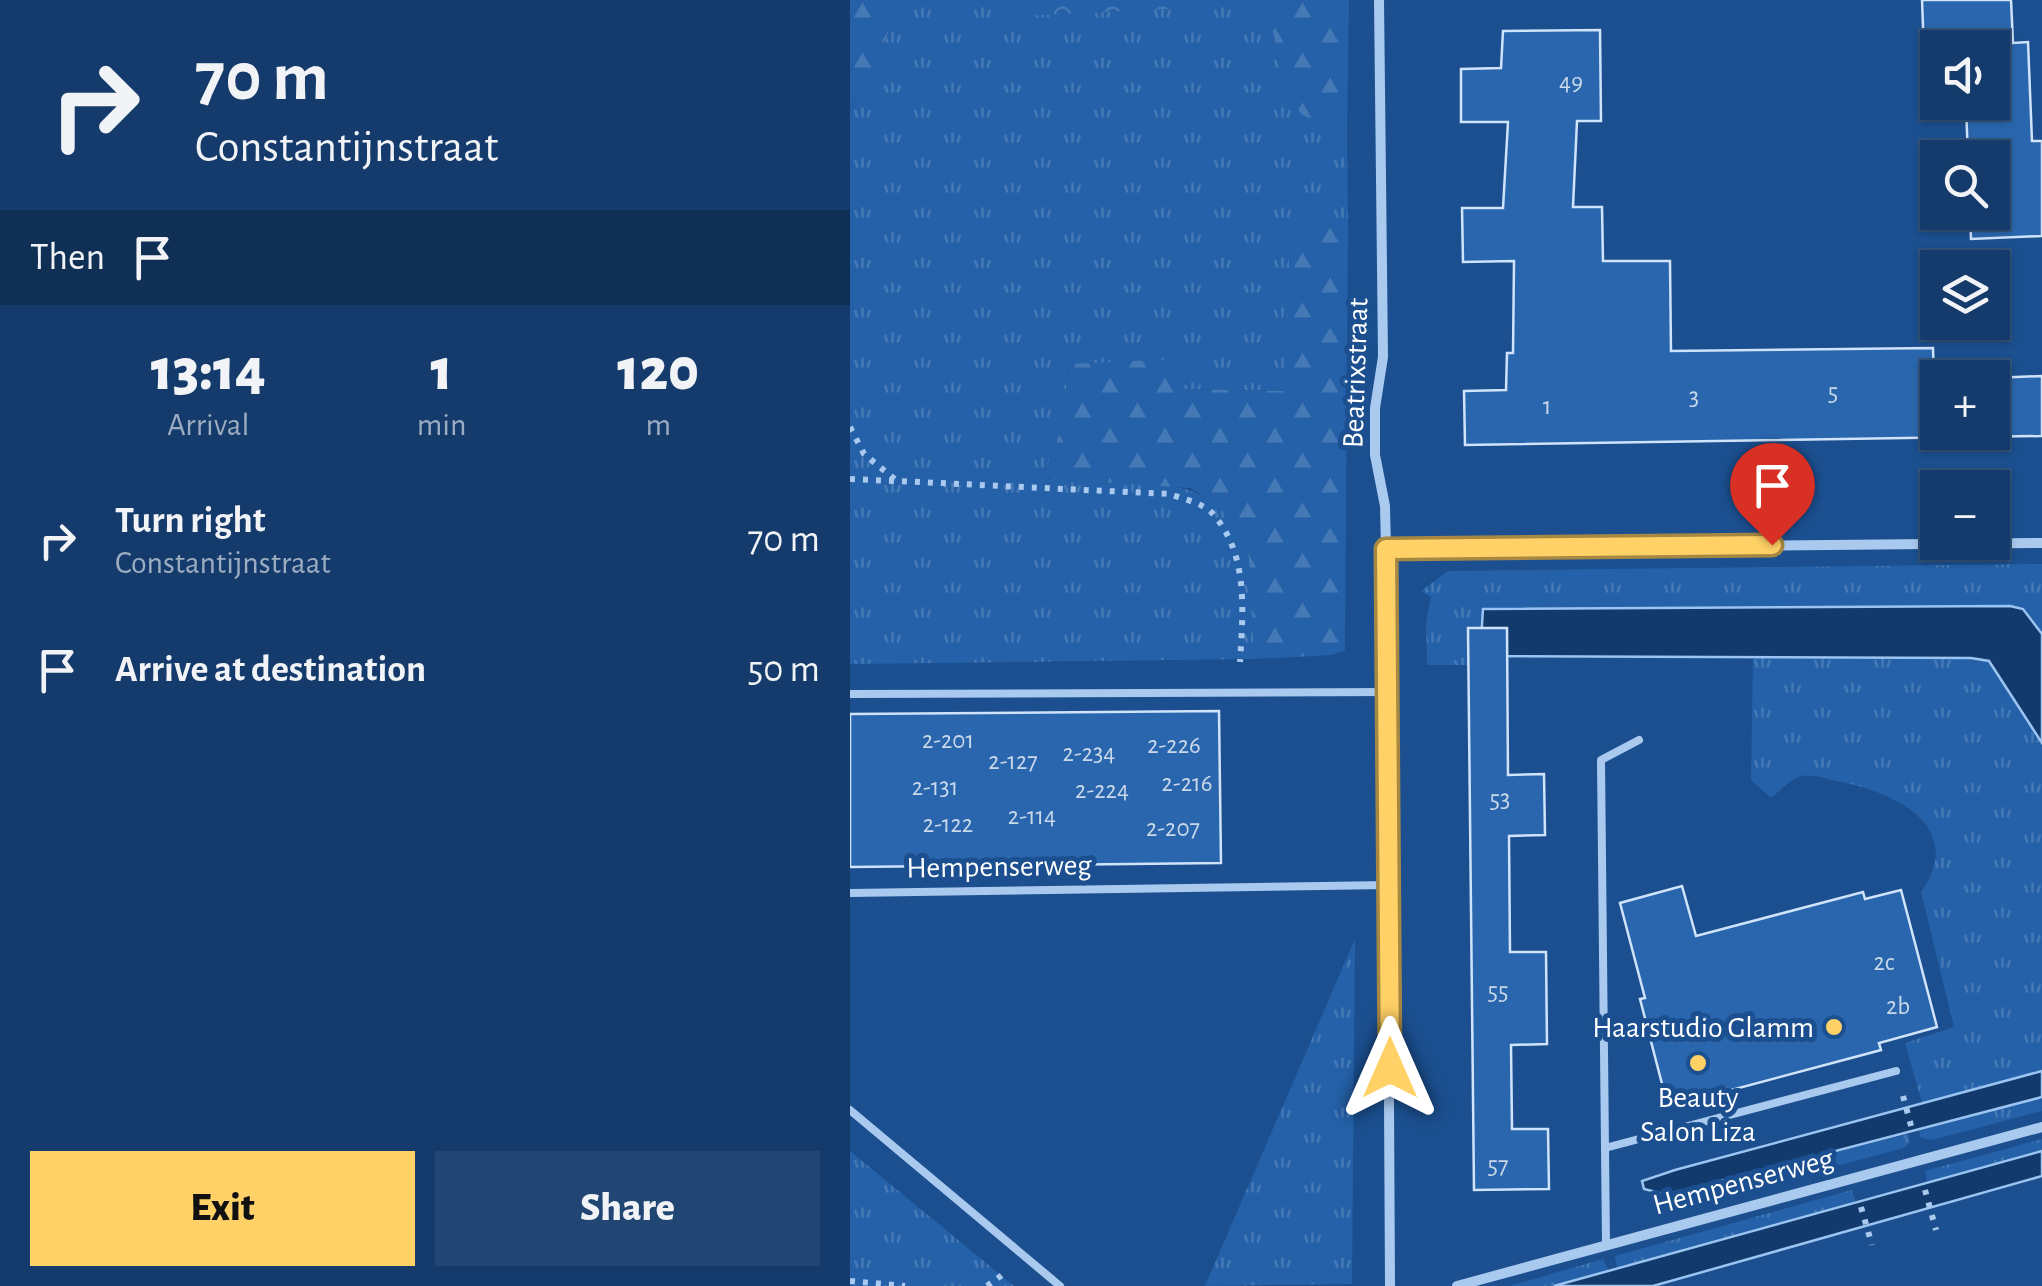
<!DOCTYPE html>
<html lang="en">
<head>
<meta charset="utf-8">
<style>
	:root { --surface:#143b6b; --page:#214673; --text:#f1f3f6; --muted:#9dadc1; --line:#33557e; --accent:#ffd166 }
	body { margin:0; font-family:"Alegreya Sans",sans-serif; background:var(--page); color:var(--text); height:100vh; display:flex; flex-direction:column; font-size:38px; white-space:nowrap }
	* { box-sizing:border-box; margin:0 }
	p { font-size:32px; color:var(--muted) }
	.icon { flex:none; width:55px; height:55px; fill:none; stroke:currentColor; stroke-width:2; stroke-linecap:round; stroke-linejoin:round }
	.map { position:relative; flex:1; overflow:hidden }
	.sheet { display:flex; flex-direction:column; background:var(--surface); width:850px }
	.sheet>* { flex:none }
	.top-card { background:#143b6b; color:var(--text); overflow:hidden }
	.tools { position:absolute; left:1070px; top:30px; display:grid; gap:20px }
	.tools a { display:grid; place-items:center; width:90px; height:90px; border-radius:0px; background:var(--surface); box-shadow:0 2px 8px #0004,0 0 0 2px var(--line); font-size:50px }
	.pin { position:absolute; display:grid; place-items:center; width:85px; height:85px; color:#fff; margin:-102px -42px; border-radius:50% 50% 50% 0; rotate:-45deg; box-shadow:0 0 10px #0007 }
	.pin .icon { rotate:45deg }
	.me { position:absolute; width:110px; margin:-55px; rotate:0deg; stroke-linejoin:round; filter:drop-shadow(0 0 8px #0008) }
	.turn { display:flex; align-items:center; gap:35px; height:210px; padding:0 30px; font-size:45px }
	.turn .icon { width:130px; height:130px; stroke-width:2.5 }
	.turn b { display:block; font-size:70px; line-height:85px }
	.then { display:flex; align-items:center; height:95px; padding:0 30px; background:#0003; gap:20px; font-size:38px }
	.eta { display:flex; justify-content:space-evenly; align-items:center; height:170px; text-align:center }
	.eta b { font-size:60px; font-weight:800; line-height:70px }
	.button { display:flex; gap:20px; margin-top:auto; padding:20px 30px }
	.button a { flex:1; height:115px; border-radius:0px; background:var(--accent); color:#111; font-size:40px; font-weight:800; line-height:115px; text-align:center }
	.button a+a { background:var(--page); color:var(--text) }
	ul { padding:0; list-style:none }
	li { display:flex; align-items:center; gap:30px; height:130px; padding:0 30px }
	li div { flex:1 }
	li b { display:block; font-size:38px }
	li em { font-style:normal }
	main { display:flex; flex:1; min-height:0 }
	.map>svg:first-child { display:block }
	.grass { fill:url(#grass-tufts) }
	.forest { fill:url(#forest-firs) }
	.park { fill:url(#park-crowns) }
	.water { fill:#123a6d; stroke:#9cc4f0; stroke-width:2.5 }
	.building { fill:#2a66ad; stroke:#cfe3fa; stroke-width:2.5; fill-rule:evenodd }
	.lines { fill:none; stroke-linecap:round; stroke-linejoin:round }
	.path { stroke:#a9c9ee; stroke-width:6; stroke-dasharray:5 8; stroke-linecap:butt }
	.service { stroke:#a9c9ee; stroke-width:8 }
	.minor { stroke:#a9c9ee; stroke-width:10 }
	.route-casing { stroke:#a68842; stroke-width:25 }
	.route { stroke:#ffd166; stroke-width:18 }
	.poi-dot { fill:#ffd166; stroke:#1b4f8f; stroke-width:4 }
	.labels { text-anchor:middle; stroke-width:10; stroke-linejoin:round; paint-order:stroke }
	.number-label { font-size:25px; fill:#cad9ea }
	.street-label { font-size:30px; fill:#fff; stroke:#1b4f8f }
	.poi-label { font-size:30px; fill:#fff; stroke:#1b4f8f; text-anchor:end }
</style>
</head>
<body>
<main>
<section class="sheet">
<div class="top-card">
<div class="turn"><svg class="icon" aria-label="right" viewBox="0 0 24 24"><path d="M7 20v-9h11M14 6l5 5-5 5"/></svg><div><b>70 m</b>Constantijnstraat</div></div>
<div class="then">Then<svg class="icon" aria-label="arrive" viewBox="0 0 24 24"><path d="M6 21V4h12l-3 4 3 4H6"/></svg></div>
</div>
<div class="eta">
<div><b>13:14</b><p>Arrival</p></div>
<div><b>1</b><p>min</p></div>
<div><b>120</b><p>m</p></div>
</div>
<ul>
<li><svg class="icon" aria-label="right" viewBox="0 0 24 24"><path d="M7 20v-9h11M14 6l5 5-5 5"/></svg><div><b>Turn right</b><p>Constantijnstraat</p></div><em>70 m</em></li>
<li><svg class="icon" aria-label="arrive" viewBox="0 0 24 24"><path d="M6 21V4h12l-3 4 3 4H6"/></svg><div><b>Arrive at destination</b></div><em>50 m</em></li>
</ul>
<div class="button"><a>Exit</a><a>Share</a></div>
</section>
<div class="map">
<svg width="1192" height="1286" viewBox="0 0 1192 1286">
	<defs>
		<pattern id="grass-tufts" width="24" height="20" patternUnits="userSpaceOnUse" patternTransform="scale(2.5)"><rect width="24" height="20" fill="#2461a8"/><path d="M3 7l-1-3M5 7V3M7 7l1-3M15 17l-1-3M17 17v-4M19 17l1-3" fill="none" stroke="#4579b5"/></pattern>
		<pattern id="forest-firs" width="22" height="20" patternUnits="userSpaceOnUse" patternTransform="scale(2.5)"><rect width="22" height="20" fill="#2461a8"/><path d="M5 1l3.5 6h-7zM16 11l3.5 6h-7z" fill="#4579b5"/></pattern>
		<pattern id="park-crowns" width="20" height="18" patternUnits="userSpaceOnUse" patternTransform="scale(2.5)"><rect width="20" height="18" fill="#2461a8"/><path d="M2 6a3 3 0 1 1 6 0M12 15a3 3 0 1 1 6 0" fill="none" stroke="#4579b5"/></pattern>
	</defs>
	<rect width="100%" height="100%" fill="#1b4f8f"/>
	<path class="grass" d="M51,0H416L430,62L470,124L497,134L498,226L440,233L436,391L334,389L218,364C216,404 212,442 191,477C263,487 381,460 399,559C405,592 403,627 404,659L0,664V109L22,72Z
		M1192,564V634L1183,619L634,609L628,665H577L576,622L581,597L571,591L598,571Z
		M903,655L1121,658L1139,661L1192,743V1071L1072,1103L1055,1043L1104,1027L1071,892C1117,827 1046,793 991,782C979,780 964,774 952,776C941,778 930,791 921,798L901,780Z
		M505,939L502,1284L355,1286Z
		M1192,1097V1111L1082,1140L1071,1138L1069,1131Z
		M1058,1134L1060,1142L1054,1148L836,1206L832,1191Z
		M1192,1139V1151L1078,1185L1075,1171Z
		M0,1151L164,1286H0Z
		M1002,1190L1006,1204L767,1269L765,1256Z
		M753,1259L759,1271L704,1286H660Z"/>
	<path class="forest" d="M0,0H51L22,72L0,109Z
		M416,0H499L497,134C482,128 457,122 447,109C435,95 421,21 416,0Z
		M498,226L495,650L482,655L404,659L399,558L390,532L368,506L341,488L191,478C212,442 216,404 218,364L327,359L334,389L435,391L440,232Z"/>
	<path class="park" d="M171,0H357L358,7L172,16Z"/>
	<path class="water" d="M1160,606L1173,609L1192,634V743L1139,661L1121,658L630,656L633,609Z
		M1192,1071V1097L832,1191L814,1194L794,1189L792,1181L825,1170Z
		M1192,1151V1176L803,1286H704Z"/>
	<path class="building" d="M1072,0H1161L1163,43L1178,42L1182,141H1192V236L1121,239L1120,212H1142V158H1118L1116,106L1076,107ZM1088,48H1142V102H1088Z
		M750,30L751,121H727L723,207H752L753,261H820L821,351L1083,348L1084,381H1088V432H1142V378L1192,376V436L615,445L614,391L656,390L657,353H663L664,261L613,262L612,208H653L658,122H611V69L651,68L653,31Z
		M618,628H657L658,775L694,774L695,835L659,836L660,952H696L697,1044L661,1045L662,1129H698L699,1189L624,1190Z
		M369,711L371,863L0,867V714Z
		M832,886L846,936L1013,892L1015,899L1051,890L1087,1027L1029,1043L1031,1050L818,1107L790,999L795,998L770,903Z"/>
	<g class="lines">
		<path class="path" d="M0,427L14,454L47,481L320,494C332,499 353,503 362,513C399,553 393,612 390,662
			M0,479L44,481
			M1053,1096L1063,1133
			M1075,1190L1086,1230
			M1011,1207L1022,1245
			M0,1281L55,1286
			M137,1286L152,1275"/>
		<path class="service" d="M0,694L538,692
			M0,893L539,885
			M0,1110L210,1286
			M755,1148L1046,1071
			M756,1245L751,760L789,740"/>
		<path class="minor" d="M529,0L533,357L525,408V455L535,506L536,549L540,1286
			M536,549L1192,543
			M607,1286L1192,1127"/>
	</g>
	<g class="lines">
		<g class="route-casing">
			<path id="route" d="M540,1068L536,549L922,545"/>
		</g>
		<use href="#route" class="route"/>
	</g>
	<g class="poi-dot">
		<circle cx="984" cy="1027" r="10"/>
		<circle cx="848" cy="1063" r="10"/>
	</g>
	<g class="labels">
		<g class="number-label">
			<text x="721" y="90">49</text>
			<text x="983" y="400">5</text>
			<text x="844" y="405">3</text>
			<text x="697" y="414">1</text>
			<text x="98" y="748">2-201</text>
			<text x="324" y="753">2-226</text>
			<text x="239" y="761">2-234</text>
			<text x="163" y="769">2-127</text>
			<text x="337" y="791">2-216</text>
			<text x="85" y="795">2-131</text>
			<text x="252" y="798">2-224</text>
			<text x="650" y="807">53</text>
			<text x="182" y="824">2-114</text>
			<text x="98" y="832">2-122</text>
			<text x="323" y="836">2-207</text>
			<text x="1034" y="970">2c</text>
			<text x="648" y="999">55</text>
			<text x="1048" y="1014">2b</text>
			<text x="648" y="1173">57</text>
		</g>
		<g class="street-label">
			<text transform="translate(505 373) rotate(-88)" y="10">Beatrixstraat</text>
			<text transform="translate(149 866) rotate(-1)" y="10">Hempenserweg</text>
			<text transform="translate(893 1181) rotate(-15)" y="10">Hempenserweg</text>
		</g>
		<g class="poi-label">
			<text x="964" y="1037">Haarstudio Glamm</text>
			<text x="848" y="1107" text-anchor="middle">Beauty<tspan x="848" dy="34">Salon Liza</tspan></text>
		</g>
	</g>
</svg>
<div class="tools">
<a><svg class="icon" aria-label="sound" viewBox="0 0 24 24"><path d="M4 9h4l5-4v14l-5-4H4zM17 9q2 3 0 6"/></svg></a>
<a><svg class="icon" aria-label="search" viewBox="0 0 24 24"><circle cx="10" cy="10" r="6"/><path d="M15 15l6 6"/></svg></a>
<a><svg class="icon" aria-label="layers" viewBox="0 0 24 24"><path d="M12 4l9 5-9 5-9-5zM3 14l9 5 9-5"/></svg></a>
<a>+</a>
<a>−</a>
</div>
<div class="pin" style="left:922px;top:545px;background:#d93025"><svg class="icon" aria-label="arrive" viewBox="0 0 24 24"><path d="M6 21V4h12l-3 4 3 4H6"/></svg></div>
<svg class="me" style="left:540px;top:1068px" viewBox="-20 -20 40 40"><path d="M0-17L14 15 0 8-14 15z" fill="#ffd166" stroke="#fff" stroke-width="4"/></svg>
</div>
</main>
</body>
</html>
